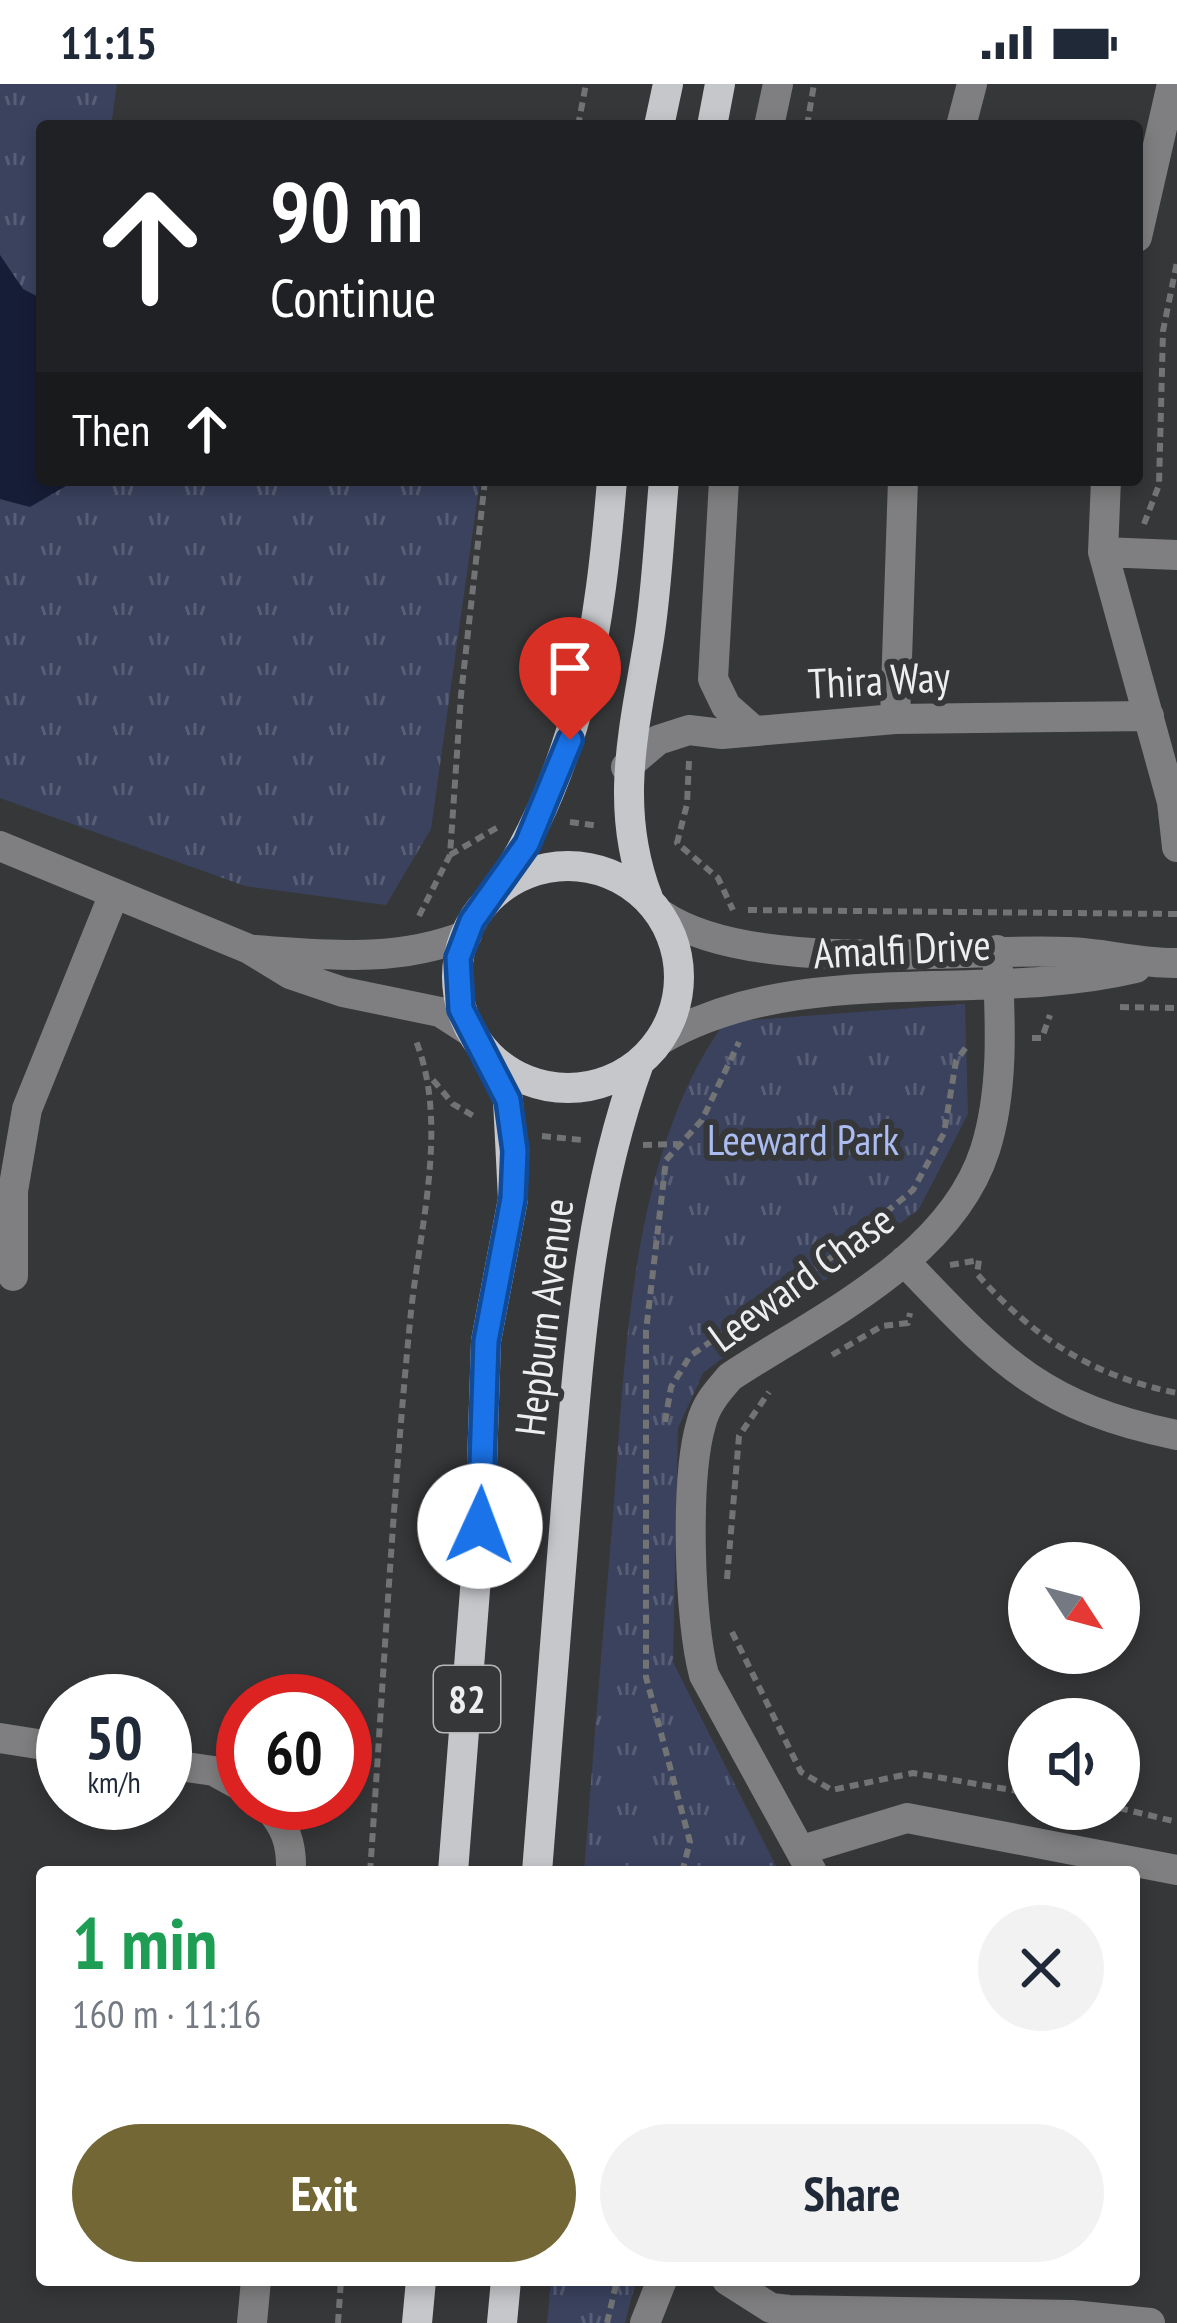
<!DOCTYPE html>
<html lang="en">
<head>
<meta charset="utf-8">
<style>
	:root { --surface:#fff; --page:#f2f2f3; --text:#1f2937; --muted:#747a83; --accent:#736736 }
	body { margin:0; font-family:"PT Sans Narrow",sans-serif; background:var(--page); color:var(--text); height:100vh; display:flex; flex-direction:column; font-size:45px; white-space:nowrap }
	* { box-sizing:border-box; margin:0 }
	p { font-size:39px; color:var(--muted) }
	.icon { flex:none; width:66px; height:66px; fill:none; stroke:currentColor; stroke-width:2; stroke-linecap:round; stroke-linejoin:round }
	.map { position:relative; flex:1; overflow:hidden }
	.drawer { position:absolute; left:36px; top:1782px; width:1104px; height:420px; display:flex; flex-direction:column; background:var(--surface); border-radius:12px; box-shadow:0 6px 18px #0003 }
	.drawer>* { flex:none }
	.banner { position:absolute; left:36px; top:36px; width:1107px; height:366px; border-radius:12px; box-shadow:0 6px 18px #0003; background:#202124; color:#fff; overflow:hidden }
	.needle { width:78px; rotate:126deg }
	.buttons { position:absolute; left:1008px; top:1458px; display:grid; gap:24px }
	.buttons a { display:grid; place-items:center; width:132px; height:132px; border-radius:50%; background:var(--surface); box-shadow:0 6px 18px #0003; font-size:60px }
	.speed { position:absolute; left:36px; top:1590px; display:flex; gap:24px; font-size:60px; font-weight:700; text-align:center }
	.speed>* { display:grid; place-content:center; width:156px; height:156px; border-radius:50%; background:var(--surface); box-shadow:0 6px 18px #0003; line-height:1 }
	.speed small { font-size:30px; font-weight:400 }
	.speed .limit { border:18px solid #d22; background:#fff; color:#111 }
	.pin { position:absolute; display:grid; place-items:center; width:102px; height:102px; color:#fff; margin:-123px -51px; border-radius:50% 50% 50% 0; rotate:-45deg; box-shadow:0 0 12px #0007 }
	.pin .icon { rotate:45deg }
	.me { position:absolute; width:132px; margin:-66px; rotate:2deg; stroke-linejoin:round; filter:drop-shadow(0 0 9px #0008) }
	.turn { display:flex; align-items:center; gap:42px; height:252px; padding:0 36px; font-size:54px }
	.turn .icon { width:156px; height:156px; stroke-width:2.5 }
	.turn b { display:block; font-size:84px; line-height:102px }
	.then { display:flex; align-items:center; height:114px; padding:0 36px; background:#0003; gap:24px; font-size:45px }
	.round { display:grid; place-items:center; flex:none; width:126px; height:126px; border-radius:63px; background:var(--page) }
	.overview { display:flex; align-items:center; justify-content:space-between; height:204px; padding:0 36px }
	h1 { font-size:72px; font-weight:600; line-height:90px; color:#1e9e55 }
	.button { display:flex; gap:24px; margin-top:auto; padding:24px 36px }
	.button a { flex:1; height:138px; border-radius:72px; background:var(--accent); color:#fff; font-size:48px; font-weight:600; line-height:138px; text-align:center }
	.button a+a { background:var(--page); color:var(--text) }
	.status { display:flex; justify-content:space-between; align-items:center; height:84px; padding:0 60px; background:var(--surface); direction:ltr }
	.status svg { height:33px; fill:currentColor }
	.map>svg:first-child { display:block }
	.grass { fill:url(#grass-tufts) }
	.water { fill:#161d36 }
	.lines { fill:none; stroke-linecap:round; stroke-linejoin:round }
	.path { stroke:#727374; stroke-width:6; stroke-dasharray:9 6; stroke-linecap:butt }
	.minor { stroke:#7f7f81; stroke-width:30 }
	.major { stroke:#c6c7ca; stroke-width:30 }
	.route-casing { stroke:#114b97; stroke-width:30 }
	.route { stroke:#1a73e8; stroke-width:21 }
	.labels { text-anchor:middle; stroke-width:12; stroke-linejoin:round; paint-order:stroke }
	.shield { fill:#363739; stroke:#b6b7b8; stroke-width:3 }
	.shield-label { font-size:39px; font-weight:bold; fill:#edeeef }
	.street-label { font-size:42px; fill:#edeeef; stroke:#363739 }
	.park-label { font-size:42px; fill:#abbcf2; stroke:#363739 }
</style>
</head>
<body>
<div class="status"><b>11:15</b><svg viewBox="0 0 49 12"><path d="M0 12V9h3v3zM5 12V6h3v6zM10 12V3h3v9zM15 12V0h3v12zM26 1h20v11H26zM47 4h2v5h-2z"/></svg></div>
<div class="map">
<svg width="1177" height="2239" viewBox="0 0 1177 2239">
	<defs>
		<pattern id="grass-tufts" width="24" height="20" patternUnits="userSpaceOnUse" patternTransform="scale(3)"><rect width="24" height="20" fill="#3a425e"/><path d="M3 7l-1-3M5 7V3M7 7l1-3M15 17l-1-3M17 17v-4M19 17l1-3" fill="none" stroke="#575e75"/></pattern>
	</defs>
	<rect width="100%" height="100%" fill="#363739"/>
	<path class="grass" d="M0,0H117L111,42H42V396H480L431,745L386,821L245,802L0,714Z
		M965,920L968,1030L919,1125L703,1289L678,1344L673,1578L779,1788H584C593,1669 603,1550 613,1432C625,1276 630,1068 725,938Z
		M551,2196H636L625,2239H547Z"/>
	<path class="water" d="M0,171L23,205L42,215V396H76L30,423L0,415Z"/>
	<g class="lines">
		<path class="path" d="M578,42L586,0
			M807,42L814,0
			M1144,440L1159,401L1163,247L1177,178
			M689,677L687,720L677,759L718,794L733,826
			M570,738L599,742
			M450,771L498,743
			M748,826L1177,830
			M419,832L450,771L461,611L485,396
			M1120,923L1177,924
			M1032,954H1042L1050,931
			M433,996L453,1020L477,1034
			M542,1052L582,1056
			M643,1061L678,1060
			M950,1181L979,1176L977,1190C1034,1254 1092,1292 1177,1309
			M832,1271L882,1242L908,1239L910,1229
			M665,1338L671,1303L690,1272L832,1173L913,1106L944,1049L956,977L967,962
			M727,1495L739,1352L769,1308
			M732,1548L801,1688L832,1706L913,1689L1029,1709
			M1119,1724L1177,1738
			M370,1788C383,1605 392,1421 410,1238C418,1148 450,1043 416,957
			M682,1788L690,1758L646,1593V1247L666,1076L702,1036L739,958
			M338,2239L341,2196
			M607,2239L617,2196"/>
		<path class="minor" d="M769,42L778,0
			M961,42L972,0
			M1137,153L1172,0
			M724,396L713,595L726,622L752,645
			M1106,396L1103,468L1172,718L1177,763
			M1103,468L1177,471
			M895,635L903,396
			M626,683L658,656L689,646L722,650L895,635L1149,632
			M0,762L249,865L290,890L343,908L440,928L471,948
			M662,831C754,892 956,863 1068,868C1105,869 1140,880 1177,879
			M255,866C329,871 397,879 467,851
			M660,956C802,874 982,921 1136,884
			M904,1177C997,1274 1039,1323 1177,1351
			M13,1192V1107L27,1025L114,810
			M0,1654L63,1664
			M165,1680L214,1687L243,1703
			M265,1719C285,1741 292,1758 291,1788
			M802,1766L907,1734L1177,1786
			M812,1788L704,1591C689,1536 685,1395 701,1340C706,1320 717,1308 730,1293C819,1234 950,1175 985,1066C1005,1003 1000,931 997,866
			M727,2196L771,2224L789,2226L1072,2231L1150,2239
			M252,2239L256,2196
			M645,2239L662,2196"/>
		<path class="major" d="M659,42L668,0
			M712,42L720,0
			M457 893a111 111 0 1 1 222 0a111 111 0 1 1-222 0Z
			M501,801C582,673 600,543 612,396
			M648,814C614,726 633,651 648,561C657,507 659,451 664,396
			M453,1788L480,1442L486,1257L513,1115L508,1016L486,968
			M537,1788C548,1654 558,1519 569,1385C581,1246 591,1111 639,979
			M417,2239L421,2196
			M502,2239L506,2196"/>
	</g>
	<g class="lines">
		<g class="route-casing">
			<path id="route" d="M480,1442L486,1257L513,1115L515,1067L508,1016L461,925L458,874L472,837L527,760L570,656"/>
		</g>
		<use href="#route" class="route"/>
	</g>
	<g class="labels">
		<rect class="shield" x="434" y="1582" width="66" height="66" rx="9"/>
		<g class="shield-label">
			<text x="467" y="1629">82</text>
		</g>
		<g class="street-label">
			<text transform="translate(879 596) rotate(-3)" y="15">Thira Way</text>
			<text transform="translate(902 865) rotate(-3)" y="15">Amalfi Drive</text>
			<text transform="translate(801 1194) rotate(-36)" y="15">Leeward Chase</text>
			<text transform="translate(544 1233) rotate(-83)" y="15">Hepburn Avenue</text>
		</g>
		<g class="park-label">
			<text x="803" y="1071">Leeward Park</text>
		</g>
	</g>
</svg>
<div class="buttons">
<a><svg class="needle" viewBox="-14 -14 28 28"><path d="M0-13l5 13h-10z" fill="#e53935"/><path d="M0 13l5-13h-10z" fill="#747a83"/></svg></a>
<a><svg class="icon" aria-label="sound" viewBox="0 0 24 24"><path d="M4 9h4l5-4v14l-5-4H4zM17 9q2 3 0 6"/></svg></a>
</div>
<div class="speed"><div>50<small>km/h</small></div><div class="limit">60</div></div>
<div class="pin" style="left:570px;top:656px;background:#d93025"><svg class="icon" aria-label="arrive" viewBox="0 0 24 24"><path d="M6 21V4h12l-3 4 3 4H6"/></svg></div>
<svg class="me" style="left:480px;top:1442px" viewBox="-20 -20 40 40"><circle r="19" fill="#fff"/><path d="M0-13L10 11 0 6-10 11z" fill="#1a73e8"/></svg>
<div class="banner">
<div class="turn"><svg class="icon" aria-label="ahead" viewBox="0 0 24 24"><path d="M12 20V5M6 11l6-6 6 6"/></svg><div><b>90 m</b>Continue</div></div>
<div class="then">Then<svg class="icon" aria-label="ahead" viewBox="0 0 24 24"><path d="M12 20V5M6 11l6-6 6 6"/></svg></div>
</div>
<section class="drawer">
<div class="overview"><div><h1>1 min</h1><p>160 m · 11:16</p></div><a class="round"><svg class="icon" aria-label="close" viewBox="0 0 24 24"><path d="M6 6l12 12M18 6L6 18"/></svg></a></div>
<div class="button"><a>Exit</a><a>Share</a></div>
</section>
</div>
</body>
</html>
